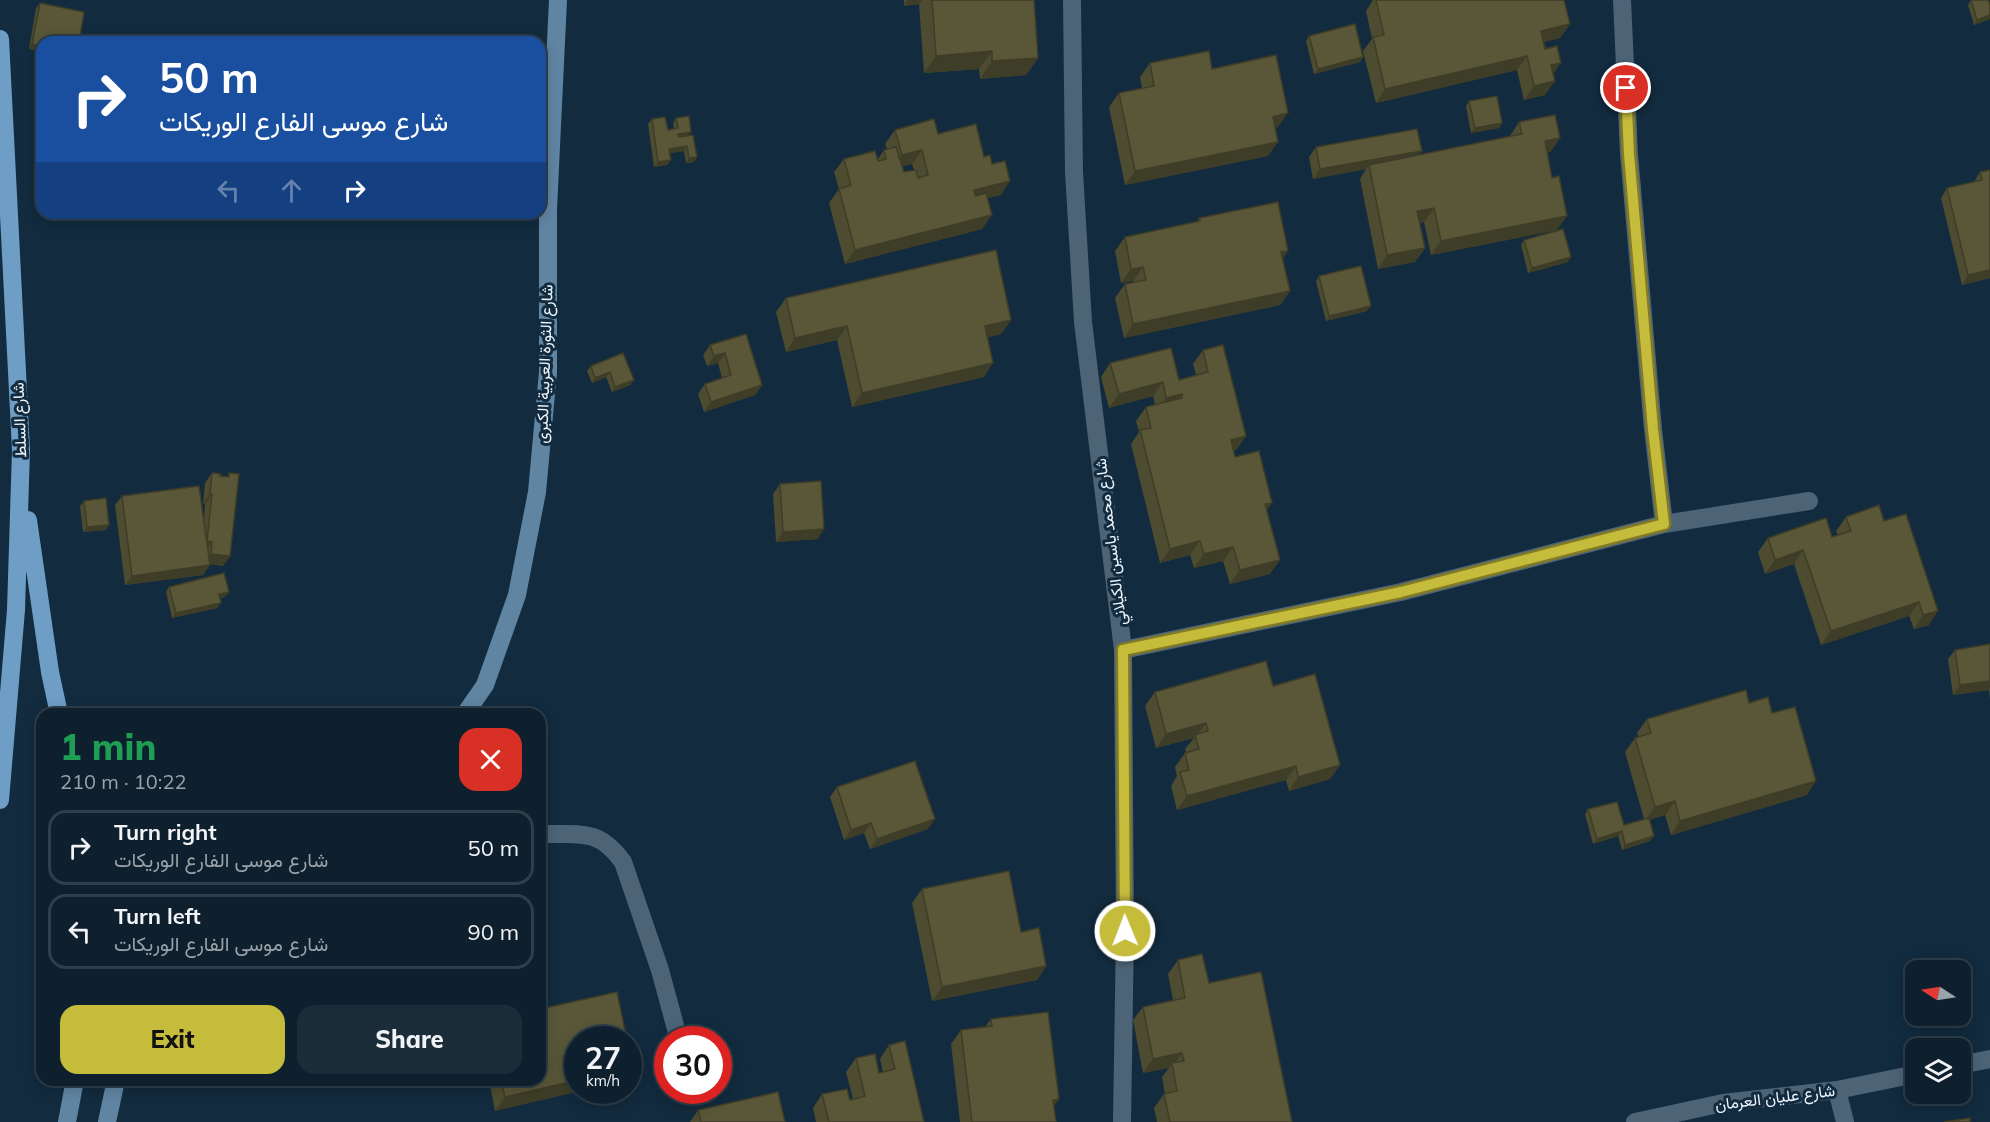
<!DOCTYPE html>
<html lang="en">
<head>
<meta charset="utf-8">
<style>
	:root { --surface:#0e202e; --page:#1c2d3a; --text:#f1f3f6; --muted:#9ba3aa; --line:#2e3e4a; --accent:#c6bc3c }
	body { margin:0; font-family:Mulish,Vazirmatn,sans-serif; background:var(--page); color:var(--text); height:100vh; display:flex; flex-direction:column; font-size:22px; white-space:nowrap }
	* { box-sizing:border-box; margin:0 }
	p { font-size:20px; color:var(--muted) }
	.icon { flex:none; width:33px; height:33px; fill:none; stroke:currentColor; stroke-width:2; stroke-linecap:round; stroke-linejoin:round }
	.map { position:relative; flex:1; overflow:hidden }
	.drawer { position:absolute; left:36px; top:708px; width:510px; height:378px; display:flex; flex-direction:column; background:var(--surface); border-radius:18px; box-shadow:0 3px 15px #0003,0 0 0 2px var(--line) }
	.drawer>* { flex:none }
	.banner { position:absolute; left:36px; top:36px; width:510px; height:183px; border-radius:18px; box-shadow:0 3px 15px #0003,0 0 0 2px var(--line); background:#1a4fa0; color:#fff; overflow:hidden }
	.needle { width:39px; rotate:282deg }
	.buttons { position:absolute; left:1905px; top:960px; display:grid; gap:12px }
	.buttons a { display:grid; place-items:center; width:66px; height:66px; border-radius:12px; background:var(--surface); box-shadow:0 3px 15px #0003,0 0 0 2px var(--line); font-size:30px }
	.speed { position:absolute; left:564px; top:1026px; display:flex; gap:12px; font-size:30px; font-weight:700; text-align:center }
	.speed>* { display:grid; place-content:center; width:78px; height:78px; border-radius:50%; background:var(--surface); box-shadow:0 3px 15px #0003,0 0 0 2px var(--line); line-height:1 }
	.speed small { font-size:15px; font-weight:400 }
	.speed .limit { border:9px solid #d22; background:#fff; color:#111 }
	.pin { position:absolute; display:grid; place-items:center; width:51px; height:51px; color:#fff; margin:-26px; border:3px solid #fff; border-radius:50%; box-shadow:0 2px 6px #0007 }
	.me { position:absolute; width:66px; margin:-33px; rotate:359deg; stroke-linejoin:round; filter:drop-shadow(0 0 4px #0008) }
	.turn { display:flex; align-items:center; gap:21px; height:126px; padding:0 24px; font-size:27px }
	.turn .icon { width:78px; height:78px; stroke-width:2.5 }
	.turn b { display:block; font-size:42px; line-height:51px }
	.lanes { display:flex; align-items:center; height:57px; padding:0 24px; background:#0003; justify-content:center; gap:30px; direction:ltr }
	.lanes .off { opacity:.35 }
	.round { display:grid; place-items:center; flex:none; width:63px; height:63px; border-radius:18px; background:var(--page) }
	.head { display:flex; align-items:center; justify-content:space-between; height:102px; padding:0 24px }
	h1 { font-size:36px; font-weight:800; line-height:45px; color:#1e9e55 }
	.action { display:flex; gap:12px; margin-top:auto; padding:12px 24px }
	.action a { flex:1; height:69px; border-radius:18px; background:var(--accent); color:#111; font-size:24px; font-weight:800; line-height:69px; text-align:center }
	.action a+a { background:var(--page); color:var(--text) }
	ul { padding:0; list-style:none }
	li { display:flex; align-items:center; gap:18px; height:75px; margin:0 12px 9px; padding:0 12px; border:3px solid var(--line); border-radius:18px }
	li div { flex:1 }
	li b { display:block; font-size:22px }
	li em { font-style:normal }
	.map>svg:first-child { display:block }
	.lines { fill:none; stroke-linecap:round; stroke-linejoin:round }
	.lane { stroke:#4d6477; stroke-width:18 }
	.street { stroke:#4d6477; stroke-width:18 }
	.secondary { stroke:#6085a3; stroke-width:18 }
	.primary { stroke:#6e9ec5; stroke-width:18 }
	.wall { fill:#4d4b30; fill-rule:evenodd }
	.shaded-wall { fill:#3e3d27 }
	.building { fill:#595738; stroke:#3e3d27; stroke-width:1.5 }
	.route-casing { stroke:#817a27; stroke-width:15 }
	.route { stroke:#c6bc3c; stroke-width:10 }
	.labels { text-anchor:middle; stroke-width:6; stroke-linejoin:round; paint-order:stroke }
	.street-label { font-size:16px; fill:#ecf5fd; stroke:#122b3e }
</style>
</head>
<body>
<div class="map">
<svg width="1990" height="1122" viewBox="0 0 1990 1122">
	<rect width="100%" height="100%" fill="#122b3e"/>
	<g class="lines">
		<path class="lane" d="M540,834C578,835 598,827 623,862L660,970L679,1040"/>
		<path class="street" d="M1072,0L1074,172L1083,322L1123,650L1125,931L1122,1122
			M1622,0L1629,154L1653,429L1664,524
			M1123,650L1401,592L1664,524L1809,501
			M1960,1065L1990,1059
			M1837,1090L1845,1122
			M1635,1122L1723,1103L1837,1090L1916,1074"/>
		<path class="secondary" d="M465,714L485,685L517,595L537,492L548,372V209L558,0
			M67,1122L75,1080
			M107,1122L116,1080"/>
		<path class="primary" d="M0,39L21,450L16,610L0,800
			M28,520L50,672L59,714"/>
	</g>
	<path class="wall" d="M904,0H1034L1038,58L1026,75L980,79L979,69L924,73L919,4L904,6Z
		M1373,0H1564L1570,24L1560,38L1544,42L1553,74L1545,95L1524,100L1517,70L1376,103L1363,51L1372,39L1366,11Z
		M1971,0L1990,5V19L1974,25L1968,5Z
		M40,3L84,12L29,49L36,8Z
		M1309,36L1360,62L1314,74L1306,41Z
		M1150,63L1212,69L1278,127L1275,128L1268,156L1125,185L1109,107L1119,93L1142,88L1140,77Z
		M1469,101L1502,123L1499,128L1471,133L1466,106Z
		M676,118L688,136L697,157L694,162L686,163L684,151L670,153L671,160L667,165L654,167L648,124L652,119L668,130L674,129L673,123Z
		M1519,122L1560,138L1550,152L1547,153L1552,178L1557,230L1431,255L1424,222L1420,223L1425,248L1415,262L1378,269L1360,179L1366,169L1313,179L1309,157L1316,147L1422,151L1419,155L1510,136Z
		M895,130L938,134L984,157L1001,195L987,198L982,229L845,264L829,203L839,189L834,172L844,159H878L884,150L887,149L885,144ZM912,164L914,170L904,172L902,166Z
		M1990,170V278L1962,285L1941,198L1947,188L1974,182L1980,172Z
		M1199,218L1283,259L1290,291L1280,305L1124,338L1115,298L1125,284L1133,283V281L1121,283L1115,251L1125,237L1197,222Z
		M1524,240L1568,262L1528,273L1521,245Z
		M1319,276L1367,311L1326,321L1316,281Z
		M786,298L1011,320L1001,334L988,337L984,377L852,407L837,340L786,352L776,312Z
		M746,334L762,385L755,395L704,412L698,394L705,384L722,378L718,363L707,366L703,355L710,345Z
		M1203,350L1246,436L1236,450L1233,451L1235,457L1267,510L1270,574L1230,584L1223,561L1194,568L1190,555L1160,563L1131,444L1139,432L1136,421L1146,407L1155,405L1153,396L1109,408L1101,377L1110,363L1179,380L1196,375L1193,364Z
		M591,366L634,380L630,385L612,392L606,377L592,383L587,371Z
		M212,473L220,476L227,477L229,473L230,556L223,566L210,564L203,575L125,585L115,505L122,496L204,520L205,504H203L205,483Z
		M780,484L818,539L776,542L773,494Z
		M84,501L106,530L83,532L80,506Z
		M1846,517L1884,521L1929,625L1914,629L1909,616L1821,645L1794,564L1765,574L1758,552L1768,538L1832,537L1838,535L1836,531Z
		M169,587L225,597L220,598L217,608L172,618L166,592Z
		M1990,644V699L1989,690L1953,695L1948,659L1955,650Z
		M1273,686L1340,765L1330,779L1289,791L1286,780L1177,810L1171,786L1177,776L1175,767L1185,753L1186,752L1185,749L1194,738L1156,748L1145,706L1155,692Z
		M1749,703L1772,713L1807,795L1671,835L1665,815L1649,820L1654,836L1650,841L1622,850L1618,836L1593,844L1585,814L1588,809L1624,825L1644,819L1625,752L1635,738L1639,737L1637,733L1647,719Z
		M837,787L928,829L870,849L864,833L844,840L830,797Z
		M922,889L1021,932L1046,966L1037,980L932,1001L912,903Z
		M1178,960L1209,983L1292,1122H1157L1154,1108L1164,1094H1165L1162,1077L1169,1068L1143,1073L1133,1020L1143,1007L1173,1000L1168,974Z
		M991,1019L1054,1107L1056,1122H960L951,1044L961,1030L985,1027Z
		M889,1045L924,1122H816L813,1108L822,1094L850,1100L853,1099L846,1072L856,1058L879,1073L883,1072L880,1059Z
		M489,1080H540L495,1111Z
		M698,1110L785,1122H690Z"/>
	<path class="shaded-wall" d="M908,0H922L919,4L904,6Z
		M1990,15V19L1974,25L1977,20Z
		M1570,24L1560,38L1532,45L1541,31Z
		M32,44L42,46V52L29,49Z
		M992,51L979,69L924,73L936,56Z
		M1527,56L1517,70L1376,103L1385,89Z
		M1363,57L1360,62L1314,74L1318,69Z
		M1038,58L1026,75L980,79L992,61Z
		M1561,63L1551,77V65Z
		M1555,81L1545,95L1524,100L1534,86Z
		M1288,113L1278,127L1263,131L1273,117Z
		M1502,123L1499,128L1471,133L1475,128Z
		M691,132L688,137L675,139L678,134Z
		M1560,138L1550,152L1535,155L1545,141Z
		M1278,142L1268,156L1125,185L1135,171Z
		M687,146L684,151L666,154L669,149Z
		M922,150L912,164L892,169L902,155Z
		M1422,151L1415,160L1369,165L1366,169L1313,179L1320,169Z
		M697,157L694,162L686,163L689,158Z
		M671,160L667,165L654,167L658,162Z
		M1010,181L1001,195L964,204L974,190Z
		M1434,208L1424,222L1408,225L1417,211Z
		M992,215L982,229L845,264L855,250Z
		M1567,216L1557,230L1431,255L1441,241Z
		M1425,248L1415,262L1378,269L1387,255Z
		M1288,251L1279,265L1281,252Z
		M1571,257L1568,262L1528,273L1532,268Z
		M1143,267L1133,281L1121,283L1131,269Z
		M1990,270V278L1962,285L1968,275Z
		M1290,291L1280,305L1124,338L1133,324Z
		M1371,306L1367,311L1326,321L1329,316Z
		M1011,320L1001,334L975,340L985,326Z
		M847,326L837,340L786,352L795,338Z
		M725,353L718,363L707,366L714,356Z
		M993,363L984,377L852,407L862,393Z
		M610,372L606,377L592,383L595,378Z
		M634,380L630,385L612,392L615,387Z
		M1163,382L1153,396L1109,408L1119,394Z
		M762,385L755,395L704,412L711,402Z
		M1182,394L1172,408L1156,412L1166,398Z
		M1246,436L1236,450L1221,454L1231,440Z
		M210,494H212L205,504H203Z
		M1272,503L1262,517L1265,504Z
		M109,525L106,530L83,532L87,527Z
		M824,529L818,539L776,542L783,532Z
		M207,541L212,542L205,552Z
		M1200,541L1190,555L1160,563L1170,549Z
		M1233,547L1223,561L1194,568L1204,554Z
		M1803,550L1794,564L1765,574L1775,560Z
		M211,554L230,556L223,566L204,563Z
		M1280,560L1270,574L1230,584L1240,570Z
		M210,565L203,575L125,585L132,576Z
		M229,592L225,597L215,599L219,594Z
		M1919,602L1909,616L1821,645L1831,631Z
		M221,603L217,608L172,618L176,613Z
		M1938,611L1929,625L1914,629L1923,615Z
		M1990,681V688L1989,690L1953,695L1960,685Z
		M1206,723L1196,737L1195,735L1194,738L1156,748L1166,734Z
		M1340,765L1330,779L1289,791L1298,777Z
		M1296,766L1286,780L1177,810L1187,796Z
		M1816,781L1807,795L1671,835L1680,821Z
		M1675,801L1665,815L1645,821L1655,807Z
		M935,819L928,829L870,849L877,839Z
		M871,823L864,833L844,840L851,830Z
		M1622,831L1618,836L1593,844L1597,839Z
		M1654,836L1650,841L1622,850L1625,845Z
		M1046,966L1037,980L932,1001L942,987Z
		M1182,1053L1173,1066L1172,1063L1169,1068L1143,1073L1153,1059Z
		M578,1080V1090H585L495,1111L505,1097Z
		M1059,1099L1050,1113L1053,1100Z"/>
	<path class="building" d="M932,0H1034L1038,58L992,61V51L936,56Z
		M1376,0H1564L1570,24L1541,31L1545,49L1557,46L1561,63L1551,65L1555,81L1534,86L1527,56L1385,89L1373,37L1384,35Z
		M1971,0H1988L1990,5V15L1977,20Z
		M40,3L84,12L79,42H42V46L32,44Z
		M1355,24L1363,57L1318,69L1309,36Z
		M1209,51L1212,69L1276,55L1288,113L1273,117L1278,142L1135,171L1119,93L1154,86L1150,63Z
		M1497,96L1502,123L1475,128L1469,101Z
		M1555,115L1560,138L1545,141L1552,178L1559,176L1567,216L1441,241L1434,208L1417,211L1425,248L1387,255L1369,165L1522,134L1519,122Z
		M689,116L691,132L678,134L679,137L693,135L697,157L689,158L687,146L669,149L671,160L658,162L652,119L665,117L668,130L678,128L676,118Z
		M934,119L938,134L976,124L984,157L990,155L992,164L1005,161L1010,181L974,190L975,196L986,193L992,215L855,250L839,189L851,185L844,159L875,151L878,161L886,159L884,150L896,147L904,172L916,170L918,178L928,175L922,150L902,155L895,130Z
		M1417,129L1422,151L1320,169L1316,147Z
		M1990,170V270L1968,275L1947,188L1982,180L1980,172Z
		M1278,202L1288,251L1281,252L1290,291L1133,324L1125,284L1146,280L1143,267L1131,269L1125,237L1200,221L1199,218Z
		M1563,229L1571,257L1532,268L1524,240Z
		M996,250L1011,320L985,326L993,363L862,393L847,326L795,338L786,298Z
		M1361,266L1371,306L1329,316L1319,276Z
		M746,334L762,385L711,402L705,384L731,375L725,353L714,356L710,345Z
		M1223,345L1246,436L1231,440L1235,457L1259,451L1272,503L1265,504L1280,560L1240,570L1233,547L1204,554L1200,541L1170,549L1140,430L1151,428L1146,407L1182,398V394L1166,398L1163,382L1119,394L1110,363L1171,348L1179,380L1208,372L1203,350Z
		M623,353L634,380L615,387L610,372L595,378L591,366Z
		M212,473L221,474L220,476L229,477V473L239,474L230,556L211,554L212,542L207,541L212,494H210Z
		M821,481L824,529L783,532L780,484Z
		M199,486L210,565L132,576L122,496Z
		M106,498L109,525L87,527L84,501Z
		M1879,505L1884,521L1906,514L1938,611L1923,615L1919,602L1831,631L1803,550L1775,560L1768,538L1826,518L1832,537L1851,531L1846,517Z
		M224,573L229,592L219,594L221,603L176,613L169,587Z
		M1990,644V681L1960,685L1955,650Z
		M1266,661L1273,686L1315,674L1340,765L1298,777L1296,766L1187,796L1180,772L1189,770L1185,753L1199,749L1195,735L1208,731L1206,723L1166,734L1155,692Z
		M1746,690L1749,703L1768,697L1772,713L1795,707L1816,781L1680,821L1675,801L1655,807L1635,738L1651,733L1647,719Z
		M915,761L935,819L877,839L871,823L851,830L837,787Z
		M1617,802L1624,825L1649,818L1654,836L1625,845L1622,831L1597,839L1588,809Z
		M1009,871L1021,932L1039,928L1046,966L942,987L922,889Z
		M1202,954L1209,983L1261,972L1292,1122H1170L1164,1094L1177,1091L1172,1063L1184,1061L1182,1053L1153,1059L1143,1007L1185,998L1178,960Z
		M617,992L627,1040H578V1080L505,1097L501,1080H540V1009Z
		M1048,1012L1059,1099L1053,1100L1056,1122H972L961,1030L992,1026L991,1019Z
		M905,1041L924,1122H829L822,1094L847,1089L850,1100L865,1096L856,1058L875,1054L879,1073L895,1069L889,1045Z
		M628,1046L633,1068L628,1069Z
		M778,1092L785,1122H701L698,1110Z
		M1970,1118V1122H1944Z"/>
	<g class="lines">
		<g class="route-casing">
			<path id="route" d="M1125,931L1123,650L1401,592L1664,524L1653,429L1629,154L1626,88"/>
		</g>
		<use href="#route" class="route"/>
	</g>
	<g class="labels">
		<g class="street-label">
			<text transform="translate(544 364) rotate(-88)" y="6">شارع الثورة العربية الكبرى</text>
			<text transform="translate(19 420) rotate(-92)" y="6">شارع السلط</text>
			<text transform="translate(1110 542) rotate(-97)" y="6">شارع محمد ياسين الكيلاني</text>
			<text transform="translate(1775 1097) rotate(-7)" y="6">شارع عليان العرمان</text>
		</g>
	</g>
</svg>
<div class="buttons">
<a><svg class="needle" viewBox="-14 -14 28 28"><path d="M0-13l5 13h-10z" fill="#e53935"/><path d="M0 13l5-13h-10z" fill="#9ba3aa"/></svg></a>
<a><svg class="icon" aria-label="layers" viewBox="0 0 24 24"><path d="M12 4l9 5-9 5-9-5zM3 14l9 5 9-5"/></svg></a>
</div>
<div class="speed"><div>27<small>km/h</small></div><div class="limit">30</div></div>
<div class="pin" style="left:1626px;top:88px;background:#d93025"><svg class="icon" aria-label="arrive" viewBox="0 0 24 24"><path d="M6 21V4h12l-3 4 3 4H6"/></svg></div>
<svg class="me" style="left:1125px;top:931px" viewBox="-20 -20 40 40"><circle r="17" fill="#c6bc3c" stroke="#fff" stroke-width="3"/><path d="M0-11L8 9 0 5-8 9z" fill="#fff"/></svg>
<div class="banner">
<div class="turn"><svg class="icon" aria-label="right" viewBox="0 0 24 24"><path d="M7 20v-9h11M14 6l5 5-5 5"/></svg><div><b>50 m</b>شارع موسى الفارع الوريكات</div></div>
<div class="lanes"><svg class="icon off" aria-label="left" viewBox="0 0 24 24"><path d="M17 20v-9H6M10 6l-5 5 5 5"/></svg><svg class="icon off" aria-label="ahead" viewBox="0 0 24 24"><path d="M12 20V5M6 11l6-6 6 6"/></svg><svg class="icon" aria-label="right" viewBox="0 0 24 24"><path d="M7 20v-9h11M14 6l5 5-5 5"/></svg></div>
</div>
<section class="drawer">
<div class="head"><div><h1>1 min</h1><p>210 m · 10:22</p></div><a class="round" style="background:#d93025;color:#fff"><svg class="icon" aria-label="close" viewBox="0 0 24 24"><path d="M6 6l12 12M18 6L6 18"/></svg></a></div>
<ul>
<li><svg class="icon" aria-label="right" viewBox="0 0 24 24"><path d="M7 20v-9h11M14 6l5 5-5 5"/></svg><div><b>Turn right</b><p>شارع موسى الفارع الوريكات</p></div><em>50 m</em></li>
<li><svg class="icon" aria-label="left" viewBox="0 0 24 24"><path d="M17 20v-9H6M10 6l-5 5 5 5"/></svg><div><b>Turn left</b><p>شارع موسى الفارع الوريكات</p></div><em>90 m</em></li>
</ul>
<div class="action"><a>Exit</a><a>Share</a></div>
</section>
</div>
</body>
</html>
